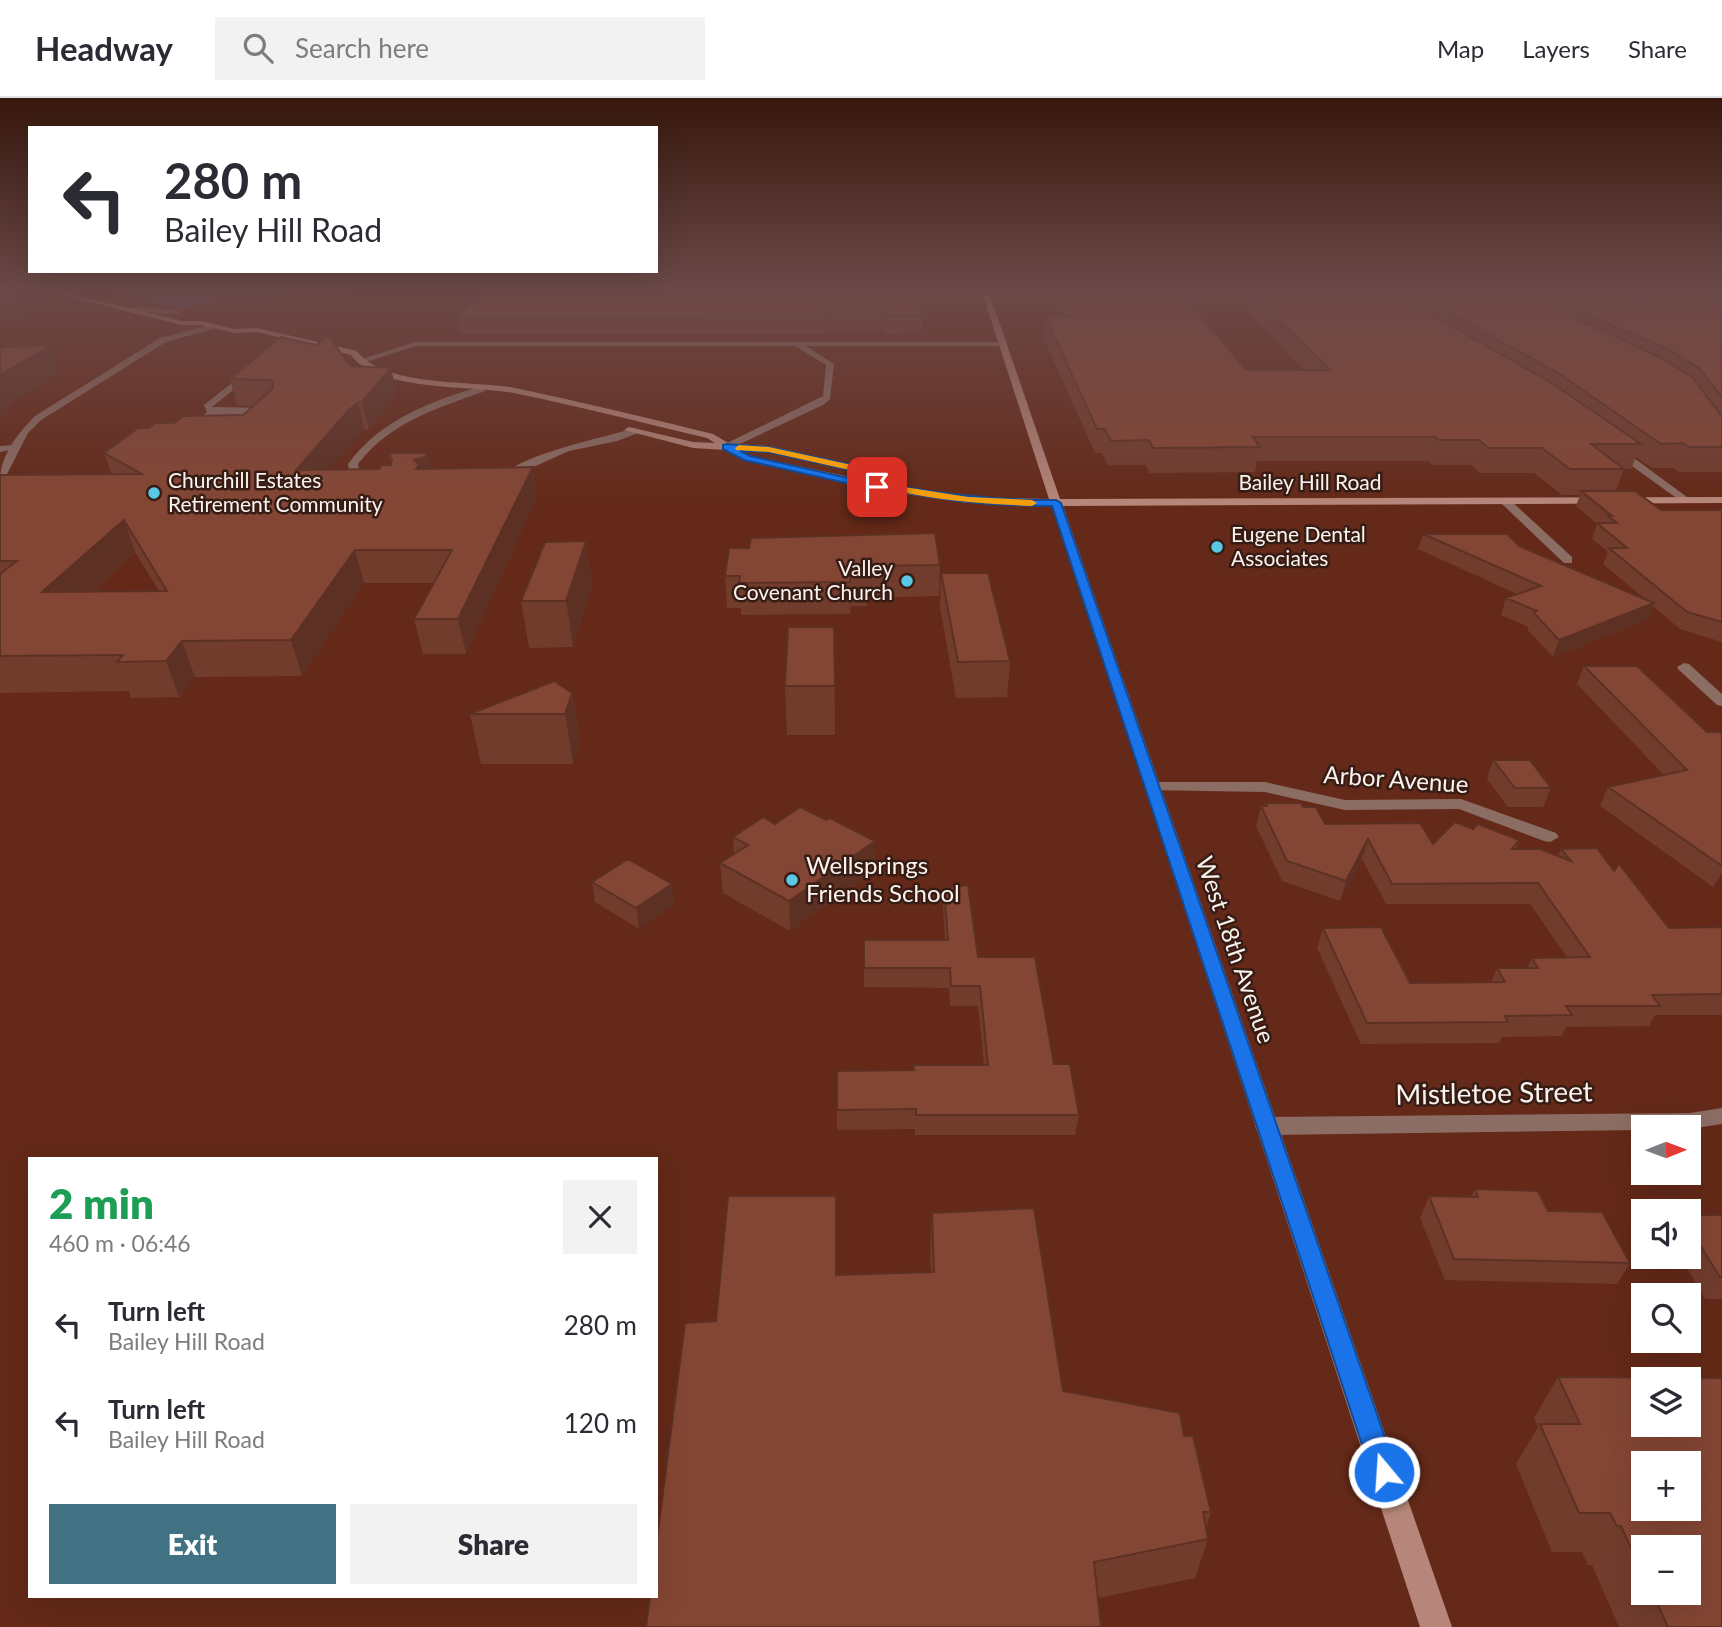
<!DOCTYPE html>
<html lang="en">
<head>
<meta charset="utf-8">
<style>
	:root { --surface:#fff; --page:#f2f2f3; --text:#2b2b33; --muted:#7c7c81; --line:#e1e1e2; --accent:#407283 }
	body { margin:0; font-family:Lato,sans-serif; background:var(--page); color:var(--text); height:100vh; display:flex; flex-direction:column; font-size:26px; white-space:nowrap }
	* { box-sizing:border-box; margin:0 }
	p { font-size:23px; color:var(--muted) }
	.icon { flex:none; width:38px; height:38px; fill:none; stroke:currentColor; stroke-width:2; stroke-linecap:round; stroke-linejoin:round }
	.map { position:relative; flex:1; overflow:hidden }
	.side { position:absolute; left:28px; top:1059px; width:630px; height:441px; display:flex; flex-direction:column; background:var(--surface); border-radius:0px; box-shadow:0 7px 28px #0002 }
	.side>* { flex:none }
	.banner { position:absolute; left:28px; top:28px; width:630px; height:147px; border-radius:0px; box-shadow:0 7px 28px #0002; background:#fff; color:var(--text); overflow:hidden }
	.needle { width:46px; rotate:89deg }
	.fabs { position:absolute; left:1631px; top:1017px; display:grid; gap:14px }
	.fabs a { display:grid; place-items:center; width:70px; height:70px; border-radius:0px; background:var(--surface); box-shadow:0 7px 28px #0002; font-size:35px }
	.pin { position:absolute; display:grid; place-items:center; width:60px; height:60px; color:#fff; margin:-30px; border-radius:14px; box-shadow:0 4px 10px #0006 }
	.me { position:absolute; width:77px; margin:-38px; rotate:342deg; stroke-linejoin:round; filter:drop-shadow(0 0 5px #0008) }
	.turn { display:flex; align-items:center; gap:24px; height:147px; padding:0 21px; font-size:32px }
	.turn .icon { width:91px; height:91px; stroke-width:2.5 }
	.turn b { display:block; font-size:49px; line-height:60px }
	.round { display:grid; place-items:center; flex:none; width:74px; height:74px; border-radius:0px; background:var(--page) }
	.summary { display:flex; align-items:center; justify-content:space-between; height:119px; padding:0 21px }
	h1 { font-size:42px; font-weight:800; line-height:52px; color:#1e9e55 }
	.cta { display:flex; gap:14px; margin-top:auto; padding:14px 21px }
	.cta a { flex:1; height:80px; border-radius:0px; background:var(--accent); color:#fff; font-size:28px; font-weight:800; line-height:80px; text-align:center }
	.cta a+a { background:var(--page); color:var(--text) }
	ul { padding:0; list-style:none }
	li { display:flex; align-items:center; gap:21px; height:98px; padding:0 21px }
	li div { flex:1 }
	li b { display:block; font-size:26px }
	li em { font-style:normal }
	header { display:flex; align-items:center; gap:42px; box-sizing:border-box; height:98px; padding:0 35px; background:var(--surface); border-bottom:2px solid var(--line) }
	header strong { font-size:33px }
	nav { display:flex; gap:38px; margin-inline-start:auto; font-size:24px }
	.search { width:490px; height:63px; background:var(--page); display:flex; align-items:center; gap:18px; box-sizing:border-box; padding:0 24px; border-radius:0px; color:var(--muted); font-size:26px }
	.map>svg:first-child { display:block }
	.green { fill:#545b85 }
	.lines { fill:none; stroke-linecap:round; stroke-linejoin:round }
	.lane { fill:#8b6d64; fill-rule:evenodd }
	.street { fill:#8b6d64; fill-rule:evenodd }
	.secondary { fill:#b58679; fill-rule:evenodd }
	.wall { fill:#723c2d; fill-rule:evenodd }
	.shaded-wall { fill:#5c3124 }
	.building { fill:#844634; stroke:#5c3124; stroke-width:2; fill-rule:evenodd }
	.route { fill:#1a73e8; stroke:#114b97; stroke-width:2 }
	.slow { fill:#f59e0b }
	.poi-dot { fill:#59c8e4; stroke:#371c14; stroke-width:2.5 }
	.labels { text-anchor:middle; stroke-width:5; stroke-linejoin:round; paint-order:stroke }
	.far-poi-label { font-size:21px; fill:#faf3f0; stroke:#371c14; text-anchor:start }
	.far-street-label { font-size:21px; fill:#faf3f0; stroke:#371c14 }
	.street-label { font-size:24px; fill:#faf3f0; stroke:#371c14 }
	.poi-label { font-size:24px; fill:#faf3f0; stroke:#371c14; text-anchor:start }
	.near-street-label { font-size:28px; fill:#faf3f0; stroke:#371c14 }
</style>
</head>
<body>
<header>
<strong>Headway</strong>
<div class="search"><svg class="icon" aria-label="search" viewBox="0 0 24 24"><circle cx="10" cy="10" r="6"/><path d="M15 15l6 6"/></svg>Search here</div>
<nav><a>Map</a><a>Layers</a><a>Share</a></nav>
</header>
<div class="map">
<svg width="1722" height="1529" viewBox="0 0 1722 1529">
	<rect width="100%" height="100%" fill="#642918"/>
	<path class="green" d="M101,191H356L351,195L305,194L224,201L181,211Z"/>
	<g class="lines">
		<path class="lane" d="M120,209L177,212L181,214L177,216L123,213Z
			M415,244H1004L1008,246L1004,248H806L834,266L830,301L823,307L727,352L722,349L723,347L823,298L826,267L795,248H416L360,266L356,263Z
			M251,270L254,275L212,309L275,310L280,313L278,315L249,343H177V339L207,314L204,307ZM267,316L243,338H189L214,317Z
			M482,288L485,289V293C438,310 390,324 358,366L360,380L369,385V389H361L351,383L348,366C380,322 431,303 482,288Z
			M635,330L640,333L638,335L617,343L569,353L511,379L502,377C530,354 598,341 635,330Z
			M0,348L15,347L20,350L0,354Z
			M1611,349H1619L1691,402L1682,404L1611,353Z
			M1502,402H1510L1572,459V465H1564L1502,406Z"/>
		<path class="street" d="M214,226L217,230L166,244L41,322L28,335L5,380L0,383C0,358 18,335 35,318L160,240Z
			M1684,565L1689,566L1722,596V608L1717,607L1679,572L1677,569Z
			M1152,684H1265L1345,702L1461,701L1556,735L1559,739L1550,744L1544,743L1459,711L1345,712L1265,694L1146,692L1144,689L1146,686Z
			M1722,1010V1026L1690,1031L1689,1029H1643V1032L1266,1037L1258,1034L1255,1028L1258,1022L1266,1019L1690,1015Z"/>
		<path class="secondary" d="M37,191H49L182,223H201L234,231L257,230L357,253C385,290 474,282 515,290C581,304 648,320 713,336L730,346L769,348L894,376L898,377L905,390L968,399L1049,401L981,191H988L1060,401L1722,399V405L1063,408L1452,1529H1420L1052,407L968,405L877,392L743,362L726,352L693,350L624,332L629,329L693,344L715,345L707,340C643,325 578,308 514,295C472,287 378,294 351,257L257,234L234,235L201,227H182ZM742,353L769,354L890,381L893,388L750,358Z"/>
	</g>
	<path class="wall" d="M917,191L922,218V235L885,236L884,231H830L829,236H461L458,219Z
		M1047,191H1178L1246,272H1304L1225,191H1722V374H1679L1674,370H1652L1636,359L1631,371H1624L1616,393L1661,412H1722V544L1680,531L1653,508L1647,522L1553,559L1528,532V529L1501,517L1506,500L1517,496L1418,451L1423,436L1519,448L1645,501L1603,466L1608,454L1592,441L1597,426L1576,408L1580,397H1562L1534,375H1480L1471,367H1432L1428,363H1257L1255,374L1149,375L1146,367H1108L1102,355H1095L1043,239L1045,218H1061Z
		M350,268L397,296L369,331H364L329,371H379L391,367L389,358L428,355L431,370L537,399L466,556H423L414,521L434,485H364L302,578L195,579L179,599L131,600L129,593L0,595V377H112L104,355L149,330L174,325L243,317L253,308L237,307L230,281ZM135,454L159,493H94Z
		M586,443L592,487L573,549L529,550L521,503Z
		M749,450L940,467L939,498L867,500V508H851L850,516L741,517V510H727L725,478Z
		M941,475L1010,563L1007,599L956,600L940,509Z
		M834,529L835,637H787L785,588Z
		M1584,568L1707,634L1722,636V775L1713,789L1600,708L1608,689L1664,677L1577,586Z
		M572,595L580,644L573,666H481L470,616Z
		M1493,662L1551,690L1543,709H1508L1487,681Z
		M1266,705L1303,709L1325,726L1433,746L1473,731L1519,742L1516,751L1558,758L1561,751L1614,773L1669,830L1722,829V917H1655L1649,928L1566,929L1562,938L1502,939L1499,945L1361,946L1317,850L1323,830L1410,885L1491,884L1497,870H1527L1532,860L1567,859L1530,806H1386L1362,761L1340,803L1282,783L1256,728L1261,708H1266Z
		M826,722L875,743V772L790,833L723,795L720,765L734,756L733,739L775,726Z
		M592,784L675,806L639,831L595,804Z
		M944,790L978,859L1054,966L1079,1017L1075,1037H915V1031L837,1032V973L913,972L984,967L978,908H950L949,890L864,889V842H945L943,809Z
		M1475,1091L1548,1113L1630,1165L1617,1186L1445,1182L1420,1120L1429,1098L1471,1099Z
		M932,1115L1063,1293L1184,1338L1211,1414L1206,1429L1208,1441L1195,1480L1098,1500L716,1223L837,1177L931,1174L930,1156Z
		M1689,1117H1722V1201H1705L1680,1158H1689Z
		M1558,1279L1722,1529H1619L1592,1467H1588L1582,1454H1552L1516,1366L1538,1329L1534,1320ZM1643,1449L1689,1494H1643Z"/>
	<path class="shaded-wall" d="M28,191H34L40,209L0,230V205Z
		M51,248L61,275L13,304L0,324V279L2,276Z
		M391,270L397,296L369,331L362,304Z
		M358,304L364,331L354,342L304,402L296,372L347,314Z
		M428,355L434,384L424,391L414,362Z
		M533,369L537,399L466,556L458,521Z
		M124,422L135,454L56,528L42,494Z
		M586,443L592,487L573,549L566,503Z
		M355,452L364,485L302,578L291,542Z
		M1654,505L1647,522L1553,559L1559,542Z
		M182,543L195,579L179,599L166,563Z
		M572,595L580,644L573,666L565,616Z
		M1368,741L1362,761L1340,803L1346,783Z
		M875,743V772L790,833L789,803Z
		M672,786L675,806L639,831L636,810Z"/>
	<path class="building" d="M0,191H28L0,205Z
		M483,191H917L922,218H885L884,214H829V218L458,219Z
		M1059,191H1178L1246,272H1330L1247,191H1401L1418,209L1550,284L1641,346H1591L1624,371H1570L1542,350H1488L1479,342H1438L1435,339H1253L1260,349L1153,350L1149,342L1111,343L1105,331H1097L1045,218H1073Z
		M1417,191H1522L1523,193L1556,204L1559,210L1575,220L1662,260L1693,280L1722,319V349H1689L1683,345L1661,346L1558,275L1445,213L1428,201Z
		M1546,191H1709L1722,198L1563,197Z
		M1575,206L1722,207V299L1700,271L1668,251L1599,222Z
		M328,237L350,268L391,270L362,304H358L347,314L296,372L379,371L382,367H391L392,361L389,358L392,355H428L425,359L414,362L419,367L416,371L533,369L458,521H414L452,452H355L291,542L182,543L166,563L117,564L123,557L0,558V476L17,463H0V377L142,376L104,355L138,330H149L155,325H174L184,318L243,317L273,290V284L271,282L230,281L281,239L316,247ZM124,422L167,493L42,494Z
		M51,248L2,276L0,279V249Z
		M1581,393H1635L1661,412H1722V524L1687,514L1609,450H1627L1597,425H1617L1608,418H1612Z
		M935,435L940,467L867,468V476H850V484L739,485L740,478H725L729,450H749L751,440Z
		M1423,436H1507L1519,448L1654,505L1559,542L1534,515L1537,513L1506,500L1541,488Z
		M586,443L566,503H521L545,444Z
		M941,475H988L1010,563L958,564Z
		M788,529H834L835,588H785Z
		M1584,568H1637L1707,634H1720L1722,636V768L1608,689L1687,672Z
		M554,583L572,595L565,616H470Z
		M1493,662H1530L1551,690H1515Z
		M1266,705H1301L1303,709H1316L1325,726L1420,725L1433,746L1455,724L1473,731L1478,726L1519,742L1512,751H1540L1571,763L1561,751L1597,750L1614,773L1619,766L1669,830L1722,829V896L1652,897L1660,908H1566L1572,917L1505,918L1508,924L1367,925L1323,830L1381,829L1410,885L1505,884L1497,870H1538L1532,860L1590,859L1538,785L1392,786L1368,741L1346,783L1287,763L1261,708H1267Z
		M800,709L826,722L830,720L875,743L789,803L720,765L748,747L733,739L763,719L775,726Z
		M628,761L672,786L636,810L592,784Z
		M968,787L978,859H1035L1054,966H1070L1079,1017H916V1011L837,1012V973L914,972L913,967H988L980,888H951L950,870H864V842H948L944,790Z
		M1475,1091L1538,1093L1548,1113L1602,1114L1630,1165L1454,1161L1429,1098L1478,1099Z
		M728,1098H836V1177L934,1174L932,1115L1034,1110L1063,1293L1180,1315L1184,1338H1193L1211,1414H1203L1208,1441L1094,1464L1101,1529H646L650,1498H656V1448L685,1225L716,1223Z
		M1689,1117H1722V1179H1720L1689,1130Z
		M1558,1279L1722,1280V1529H1668L1652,1494H1689V1449H1643V1477L1621,1428H1617L1610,1415H1579L1540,1326H1580ZM1643,1281H1689V1326H1643ZM1643,1365H1689V1410H1643Z"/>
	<linearGradient id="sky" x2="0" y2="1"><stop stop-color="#37170d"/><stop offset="0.47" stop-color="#6c4948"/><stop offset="1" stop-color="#6c4948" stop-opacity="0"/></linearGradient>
	<rect width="1722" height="405" fill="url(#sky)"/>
	<path class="route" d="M727,346L769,349L894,376L898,377L904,389C954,398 1005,402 1056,402L1061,405L1397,1374L1393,1383L1384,1387L1375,1383L1371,1374L1052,408C1000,408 948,404 897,393L890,381L769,354L740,353L750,358L880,387V391L877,392L744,362L723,351V347Z"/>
	<path class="slow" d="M739,347L769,349L898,377L904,389L968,399L1032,402L1037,405L1032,408C986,406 941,403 897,393L890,381L769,354L736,352L735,350Z"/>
	<g class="poi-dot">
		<circle cx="154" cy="395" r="7"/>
		<circle cx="1217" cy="449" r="7"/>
		<circle cx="907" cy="483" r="7"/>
		<circle cx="792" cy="782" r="7"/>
	</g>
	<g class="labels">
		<g class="far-poi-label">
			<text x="168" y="390">Churchill Estates<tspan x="168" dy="24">Retirement Community</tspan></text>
			<text x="1231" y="444">Eugene Dental<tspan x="1231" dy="24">Associates</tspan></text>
			<text x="893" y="478" text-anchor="end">Valley<tspan x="893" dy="24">Covenant Church</tspan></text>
		</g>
		<g class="far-street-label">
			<text x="1310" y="392">Bailey Hill Road</text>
		</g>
		<g class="street-label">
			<text transform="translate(1396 682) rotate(4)" y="8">Arbor Avenue</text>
			<text transform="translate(1235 852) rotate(71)" y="8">West 18th Avenue</text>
		</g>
		<g class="poi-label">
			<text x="806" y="776">Wellsprings<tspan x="806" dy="28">Friends School</tspan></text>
		</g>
		<g class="near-street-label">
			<text transform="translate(1494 995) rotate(-1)" y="10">Mistletoe Street</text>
		</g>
	</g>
</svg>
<div class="fabs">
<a><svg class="needle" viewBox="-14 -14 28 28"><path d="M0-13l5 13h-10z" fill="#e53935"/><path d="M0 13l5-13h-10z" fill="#7c7c81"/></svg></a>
<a><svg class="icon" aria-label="sound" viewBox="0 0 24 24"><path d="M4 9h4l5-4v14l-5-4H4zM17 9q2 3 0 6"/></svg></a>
<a><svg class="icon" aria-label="search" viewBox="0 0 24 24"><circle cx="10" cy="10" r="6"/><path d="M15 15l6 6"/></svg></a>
<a><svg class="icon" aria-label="layers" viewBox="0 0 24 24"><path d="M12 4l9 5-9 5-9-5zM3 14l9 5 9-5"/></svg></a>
<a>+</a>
<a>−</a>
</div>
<div class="pin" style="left:877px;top:389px;background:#d93025"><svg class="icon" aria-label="arrive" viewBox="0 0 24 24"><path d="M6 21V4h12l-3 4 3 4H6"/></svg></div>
<svg class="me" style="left:1384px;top:1374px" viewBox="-20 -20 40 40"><circle r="17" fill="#1a73e8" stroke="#fff" stroke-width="3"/><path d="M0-11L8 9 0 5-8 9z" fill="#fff"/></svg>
<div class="banner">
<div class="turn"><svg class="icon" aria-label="left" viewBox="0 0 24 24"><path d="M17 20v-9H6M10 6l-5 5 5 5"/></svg><div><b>280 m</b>Bailey Hill Road</div></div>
</div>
<section class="side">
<div class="summary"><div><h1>2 min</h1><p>460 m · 06:46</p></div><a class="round"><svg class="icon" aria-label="close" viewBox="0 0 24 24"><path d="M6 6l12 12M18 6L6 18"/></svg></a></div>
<ul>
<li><svg class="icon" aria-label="left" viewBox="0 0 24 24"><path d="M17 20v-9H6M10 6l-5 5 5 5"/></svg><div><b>Turn left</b><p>Bailey Hill Road</p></div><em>280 m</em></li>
<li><svg class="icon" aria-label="left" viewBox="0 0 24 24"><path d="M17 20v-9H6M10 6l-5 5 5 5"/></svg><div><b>Turn left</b><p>Bailey Hill Road</p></div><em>120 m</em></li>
</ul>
<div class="cta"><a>Exit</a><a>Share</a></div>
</section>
</div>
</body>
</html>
